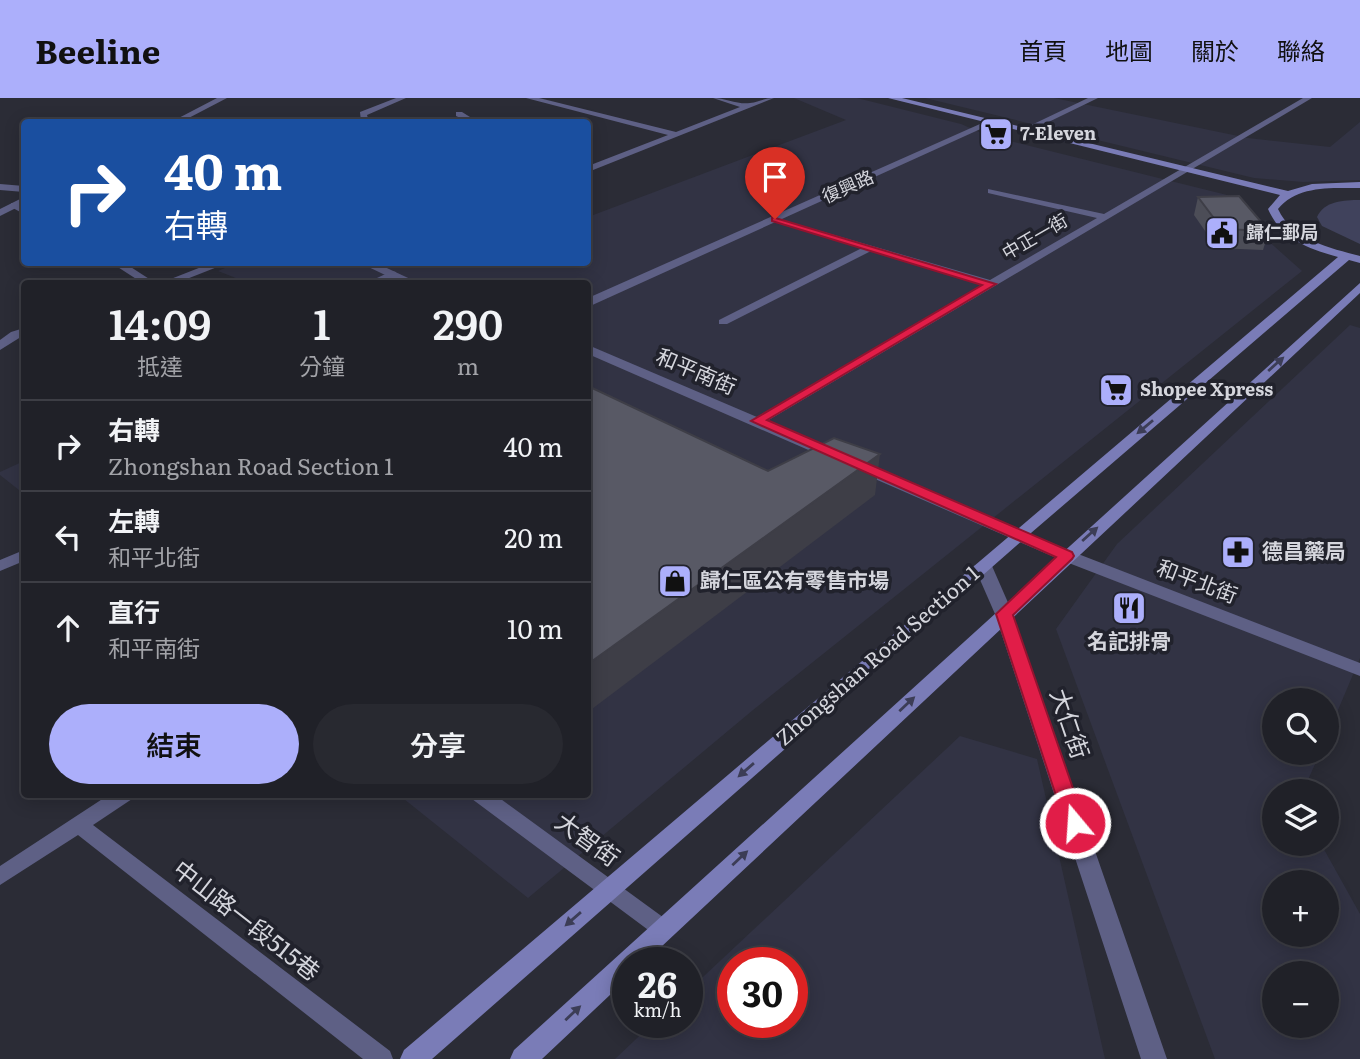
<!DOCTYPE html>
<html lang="zh-TW">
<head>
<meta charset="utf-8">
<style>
	:root { --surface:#202128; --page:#282930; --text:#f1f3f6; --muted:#a2a3a8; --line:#3d3e45; --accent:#acaffb }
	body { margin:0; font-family:Literata,"Noto Sans TC",serif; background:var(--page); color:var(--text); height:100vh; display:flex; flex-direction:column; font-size:26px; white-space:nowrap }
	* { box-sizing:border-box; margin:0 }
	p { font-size:23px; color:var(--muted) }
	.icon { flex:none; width:38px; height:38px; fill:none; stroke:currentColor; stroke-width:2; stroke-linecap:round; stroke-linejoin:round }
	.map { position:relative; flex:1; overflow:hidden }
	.side { position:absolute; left:21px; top:182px; width:570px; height:518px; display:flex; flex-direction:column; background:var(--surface); border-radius:7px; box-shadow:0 4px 18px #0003,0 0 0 2px var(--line) }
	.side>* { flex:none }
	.guide { position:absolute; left:21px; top:21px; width:570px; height:147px; border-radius:7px; box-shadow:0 4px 18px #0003,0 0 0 2px var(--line); background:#1a4fa0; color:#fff; overflow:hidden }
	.controls { position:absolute; left:1262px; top:590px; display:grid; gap:14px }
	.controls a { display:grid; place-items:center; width:77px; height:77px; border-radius:50%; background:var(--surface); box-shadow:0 4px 18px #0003,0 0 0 2px var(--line); font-size:35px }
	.speed { position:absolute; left:612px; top:849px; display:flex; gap:14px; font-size:35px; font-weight:700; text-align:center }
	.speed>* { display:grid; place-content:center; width:91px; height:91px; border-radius:50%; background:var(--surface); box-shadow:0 4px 18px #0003,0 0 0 2px var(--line); line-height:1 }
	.speed small { font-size:18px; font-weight:400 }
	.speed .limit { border:10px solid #d22; background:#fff; color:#111 }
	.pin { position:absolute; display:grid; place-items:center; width:60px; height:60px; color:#fff; margin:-72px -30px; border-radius:50% 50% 50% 0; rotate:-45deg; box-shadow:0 0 7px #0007 }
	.pin .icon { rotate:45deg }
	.me { position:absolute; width:77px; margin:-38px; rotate:342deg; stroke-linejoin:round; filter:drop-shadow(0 0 5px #0008) }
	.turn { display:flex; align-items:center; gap:24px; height:147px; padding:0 28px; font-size:32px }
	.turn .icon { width:91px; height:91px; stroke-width:2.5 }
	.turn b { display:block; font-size:49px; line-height:60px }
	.eta { display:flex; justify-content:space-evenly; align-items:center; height:119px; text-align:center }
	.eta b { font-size:42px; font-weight:600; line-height:49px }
	.button { display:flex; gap:14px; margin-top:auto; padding:14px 28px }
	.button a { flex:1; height:80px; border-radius:42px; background:var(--accent); color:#111; font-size:28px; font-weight:600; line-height:80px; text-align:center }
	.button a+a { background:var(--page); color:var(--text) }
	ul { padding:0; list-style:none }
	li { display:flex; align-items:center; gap:21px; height:91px; padding:0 28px; border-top:2px solid var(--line) }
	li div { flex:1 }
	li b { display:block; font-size:26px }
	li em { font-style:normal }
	header { display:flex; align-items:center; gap:42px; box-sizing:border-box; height:98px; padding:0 35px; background:var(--accent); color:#111 }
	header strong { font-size:33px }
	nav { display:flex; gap:38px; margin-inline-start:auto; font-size:24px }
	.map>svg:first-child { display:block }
	.built { fill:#323344; fill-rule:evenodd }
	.green { fill:#40425c }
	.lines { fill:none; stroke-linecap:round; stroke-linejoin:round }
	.lane { fill:#5e6085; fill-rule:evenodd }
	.street { fill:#5e6085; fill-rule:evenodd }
	.secondary { fill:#7a7cb7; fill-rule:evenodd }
	.wall { fill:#4c4d57 }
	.shaded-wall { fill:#3e3e47 }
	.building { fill:#585965; stroke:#3e3e47; stroke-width:2 }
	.oneway { fill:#3c3d56 }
	.route { fill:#e11d48; stroke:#92132f; stroke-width:2 }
	.labels { text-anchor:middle; stroke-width:7; stroke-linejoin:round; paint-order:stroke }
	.far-poi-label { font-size:18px; font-weight:bold; fill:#d5d6dd; stroke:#21222c; text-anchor:start }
	.far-street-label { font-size:18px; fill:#d5d6dd; stroke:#21222c }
	.street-label { font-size:21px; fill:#d5d6dd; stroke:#21222c }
	.poi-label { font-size:21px; font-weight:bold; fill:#d5d6dd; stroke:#21222c; text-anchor:start }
	.near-street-label { font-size:24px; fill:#d5d6dd; stroke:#21222c }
</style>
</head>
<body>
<header>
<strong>Beeline</strong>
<nav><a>首頁</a><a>地圖</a><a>關於</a><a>聯絡</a></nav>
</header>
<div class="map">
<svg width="1360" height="961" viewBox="0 0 1360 961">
	<rect width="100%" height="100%" fill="#2b2c36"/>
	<path class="built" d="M794,0H857L961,26L986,37L1235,99L1239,117L1302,173L753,612L528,800L399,697L588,696V186H251L218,173L239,164H339L347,168L356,164H588V119L846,22Z
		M925,0H1054L1248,40L1330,49L1360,24V82L1303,84L1254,80Z
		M1350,227L1360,230V560L1327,638L1326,602H1274V654L1320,655L1303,693H1274V746H1321L1360,816V961H1215L1056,531L1117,446ZM1274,784H1326V836H1274ZM1274,875H1326V928H1274Z
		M24,363V396L0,377V374Z
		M960,638L1037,661L1105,961H615L654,924H688V893ZM733,864H793V924H733Z"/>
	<path class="green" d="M1360,102V146L1322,128L1317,119C1324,103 1344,102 1360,102Z"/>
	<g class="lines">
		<path class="lane" d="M396,0H406L367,17L369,24H361L360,14Z
			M526,0H539L676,34L740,9L713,0C725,0 739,7 750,5C759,4 764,0 774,0L588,74V68L668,37Z
			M1088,0H1098L1028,34L1021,32Z
			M1303,0H1312L762,326L757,327L750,323L982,187L871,153L727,226H719V222L862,150L772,123V119L990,182L1097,120L988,95V91L1104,116Z
			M456,14H462L478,24H469L456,18Z
			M0,86L24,88V94L0,92Z
			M11,105L24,109V116L11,109Z
			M110,164H123L157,186H144Z
			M214,164H230L174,186H158Z
			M392,173L396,174V178L379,186H364Z
			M24,230V237L0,252V242L11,234Z
			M110,696H134L132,701L93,727L390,953L393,961H363L78,737L0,787V768Z
			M470,696H494L671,825L674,831L671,837L663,840L655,837L472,701Z"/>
		<path class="street" d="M217,0H227L181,24H171Z
			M989,22L996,24L588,209V200Z
			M24,99V106L0,118V111Z
			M358,164H374L421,186H404Z
			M588,247L1073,454L1360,565V578L1061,462L588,256Z
			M24,452V463L0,473V462Z
			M983,463L992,468L1013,516L1167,961H1141L995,516L974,468Z"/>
		<path class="secondary" d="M888,0H902L1288,93L1312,86L1360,84V90C1332,90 1297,87 1278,111C1292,142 1330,150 1360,158V165L1349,162L1024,441L432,961H400L404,952L1338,159C1309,151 1281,141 1268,111L1280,97Z
			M1360,185V195L645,864H628V880L542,961H510L514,952Z"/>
	</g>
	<path class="wall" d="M1198,99L1269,133L1263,152L1217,150L1194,117Z"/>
	<path class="shaded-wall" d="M880,356L875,397L588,614V566Z"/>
	<path class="building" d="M1239,98L1269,133L1222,131L1198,99Z
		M588,288L768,373L834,340L880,356L588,566Z"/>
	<defs><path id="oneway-solid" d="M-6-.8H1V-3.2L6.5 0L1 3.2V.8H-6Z" transform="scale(1.75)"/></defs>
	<g class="oneway">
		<use href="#oneway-solid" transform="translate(1276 266) rotate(-42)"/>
		<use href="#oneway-solid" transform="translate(1145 329) rotate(140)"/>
		<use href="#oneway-solid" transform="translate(1090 436) rotate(-42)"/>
		<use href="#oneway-solid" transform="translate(907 606) rotate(-43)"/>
		<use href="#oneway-solid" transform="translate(746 672) rotate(139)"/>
		<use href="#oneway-solid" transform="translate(740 760) rotate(-43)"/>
		<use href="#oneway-solid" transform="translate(573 821) rotate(139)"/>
		<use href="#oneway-solid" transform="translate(573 915) rotate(-43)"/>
	</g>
	<path class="route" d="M772,119L996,186L767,322L1072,454L1074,458L1072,461L1013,517L1085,725L1082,731L1075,733L1068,731L1065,725L996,516L1056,459L751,323L982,187L772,123Z"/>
	<defs>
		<g id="supermarket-square" transform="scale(1.75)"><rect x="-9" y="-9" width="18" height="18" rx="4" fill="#acaffb" stroke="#21222c"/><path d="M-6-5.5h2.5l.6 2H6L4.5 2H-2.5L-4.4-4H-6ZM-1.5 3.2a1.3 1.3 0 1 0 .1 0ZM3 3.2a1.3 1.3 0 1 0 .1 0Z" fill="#111"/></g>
		<g id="civic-square" transform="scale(1.75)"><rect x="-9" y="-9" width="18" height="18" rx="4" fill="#acaffb" stroke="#21222c"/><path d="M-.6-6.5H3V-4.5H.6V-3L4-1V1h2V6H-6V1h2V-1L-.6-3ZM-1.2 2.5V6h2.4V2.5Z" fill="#111"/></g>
		<g id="pharmacy-square" transform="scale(1.75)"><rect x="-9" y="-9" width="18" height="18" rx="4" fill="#acaffb" stroke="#21222c"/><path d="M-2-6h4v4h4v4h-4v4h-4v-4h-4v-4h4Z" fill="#111"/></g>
		<g id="shop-square" transform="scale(1.75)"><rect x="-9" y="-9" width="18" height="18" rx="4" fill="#acaffb" stroke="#21222c"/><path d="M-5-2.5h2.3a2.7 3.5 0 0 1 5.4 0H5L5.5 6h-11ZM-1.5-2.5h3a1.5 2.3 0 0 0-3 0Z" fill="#111"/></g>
		<g id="restaurant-square" transform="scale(1.75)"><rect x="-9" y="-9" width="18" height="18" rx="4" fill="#acaffb" stroke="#21222c"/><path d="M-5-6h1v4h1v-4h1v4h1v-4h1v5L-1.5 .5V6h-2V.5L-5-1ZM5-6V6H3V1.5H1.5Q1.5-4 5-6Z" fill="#111"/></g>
	</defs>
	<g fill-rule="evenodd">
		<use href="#supermarket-square" x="996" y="36"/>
		<use href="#civic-square" x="1222" y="135"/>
		<use href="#supermarket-square" x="1116" y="292"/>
		<use href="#pharmacy-square" x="1238" y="454"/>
		<use href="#shop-square" x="675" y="483"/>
		<use href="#restaurant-square" x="1129" y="510"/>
	</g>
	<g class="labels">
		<g class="far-poi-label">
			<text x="1020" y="42">7-Eleven</text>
			<text x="1246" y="141">歸仁郵局</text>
			<text x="1140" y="298">Shopee Xpress</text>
		</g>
		<g class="far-street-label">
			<text transform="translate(848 89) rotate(-24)" y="6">復興路</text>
			<text transform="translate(1035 139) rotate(-30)" y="6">中正一街</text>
		</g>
		<g class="street-label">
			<text transform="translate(696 274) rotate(23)" y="7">和平南街</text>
			<text transform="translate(1197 484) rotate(21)" y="7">和平北街</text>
			<text transform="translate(878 558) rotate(-41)" y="7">Zhongshan Road Section 1</text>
		</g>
		<g class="poi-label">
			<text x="1262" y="461">德昌藥局</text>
			<text x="700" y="490">歸仁區公有零售市場</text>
			<text x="1129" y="551" text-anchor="middle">名記排骨</text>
		</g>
		<g class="near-street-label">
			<text transform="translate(1069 626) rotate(71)" y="8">大仁街</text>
			<text transform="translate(587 742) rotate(36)" y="8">大智街</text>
			<text transform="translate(246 823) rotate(38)" y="8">中山路一段515巷</text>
		</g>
	</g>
</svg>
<div class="controls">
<a><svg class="icon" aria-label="search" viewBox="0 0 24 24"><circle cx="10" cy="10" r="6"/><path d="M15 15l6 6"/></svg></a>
<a><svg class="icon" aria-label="layers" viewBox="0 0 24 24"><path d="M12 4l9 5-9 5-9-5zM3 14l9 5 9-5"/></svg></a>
<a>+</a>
<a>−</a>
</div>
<div class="speed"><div>26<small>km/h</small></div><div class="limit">30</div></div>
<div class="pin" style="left:775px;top:121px;background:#d93025"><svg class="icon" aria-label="arrive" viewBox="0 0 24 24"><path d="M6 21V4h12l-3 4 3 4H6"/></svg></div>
<svg class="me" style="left:1075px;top:725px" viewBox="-20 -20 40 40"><circle r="17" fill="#e11d48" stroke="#fff" stroke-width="3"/><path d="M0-11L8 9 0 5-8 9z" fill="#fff"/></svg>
<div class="guide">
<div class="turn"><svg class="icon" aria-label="right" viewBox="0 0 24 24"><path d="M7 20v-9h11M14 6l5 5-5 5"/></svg><div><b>40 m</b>右轉</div></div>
</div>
<section class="side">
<div class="eta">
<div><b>14:09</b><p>抵達</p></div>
<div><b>1</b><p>分鐘</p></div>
<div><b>290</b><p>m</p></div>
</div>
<ul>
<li><svg class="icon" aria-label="right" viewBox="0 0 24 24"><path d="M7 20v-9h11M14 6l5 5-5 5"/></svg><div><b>右轉</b><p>Zhongshan Road Section 1</p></div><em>40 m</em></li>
<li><svg class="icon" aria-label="left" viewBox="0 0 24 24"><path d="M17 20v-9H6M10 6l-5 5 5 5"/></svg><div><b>左轉</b><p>和平北街</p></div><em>20 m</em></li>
<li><svg class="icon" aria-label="ahead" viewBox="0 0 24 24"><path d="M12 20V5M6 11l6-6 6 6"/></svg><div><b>直行</b><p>和平南街</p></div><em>10 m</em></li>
</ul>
<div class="button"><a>結束</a><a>分享</a></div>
</section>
</div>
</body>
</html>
